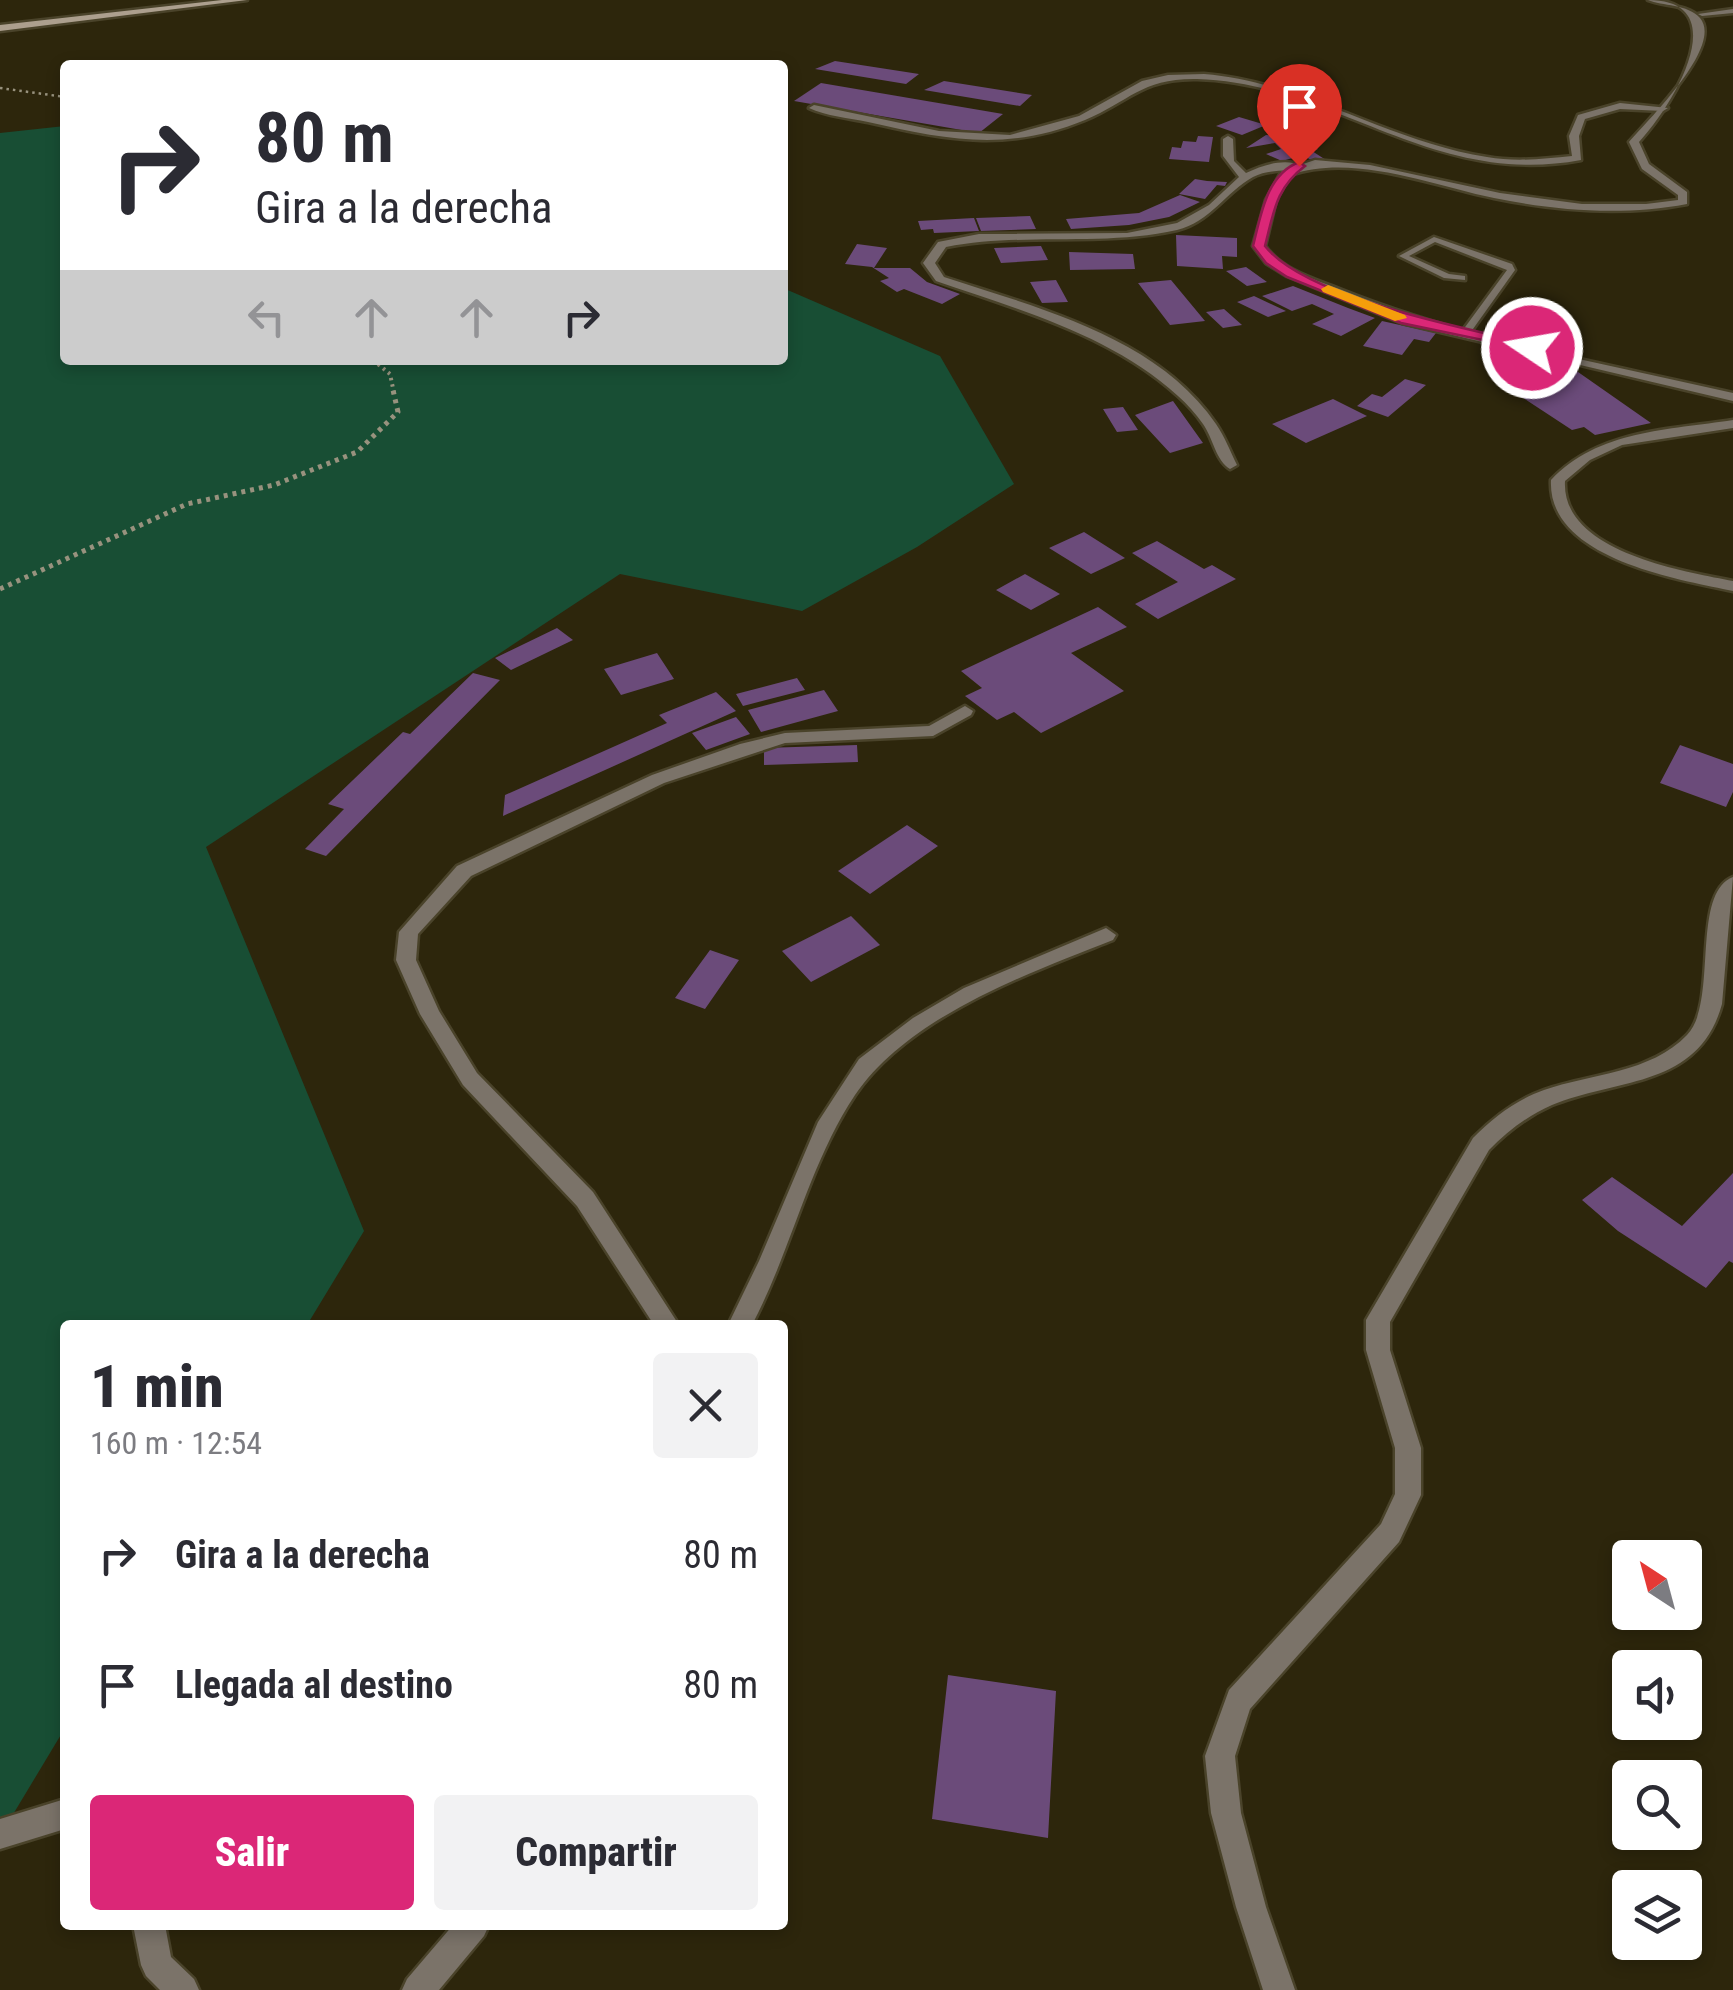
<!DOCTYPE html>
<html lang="es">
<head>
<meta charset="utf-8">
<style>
	:root { --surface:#fff; --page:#f2f2f3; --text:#2b2b33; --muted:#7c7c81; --accent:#db2777 }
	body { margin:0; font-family:"Roboto Condensed",sans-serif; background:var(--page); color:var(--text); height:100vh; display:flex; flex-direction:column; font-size:38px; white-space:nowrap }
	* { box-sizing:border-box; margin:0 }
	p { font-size:32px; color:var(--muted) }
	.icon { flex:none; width:55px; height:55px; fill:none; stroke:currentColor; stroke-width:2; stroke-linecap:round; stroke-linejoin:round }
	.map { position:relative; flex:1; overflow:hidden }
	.details { position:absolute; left:60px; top:1320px; width:728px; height:610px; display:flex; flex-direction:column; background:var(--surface); border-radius:10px; box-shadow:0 5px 15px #0003 }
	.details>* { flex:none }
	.hud { position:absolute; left:60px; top:60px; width:728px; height:305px; border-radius:10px; box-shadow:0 5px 15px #0003; background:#fff; color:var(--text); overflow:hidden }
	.needle { width:65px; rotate:324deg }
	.tools { position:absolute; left:1612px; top:1540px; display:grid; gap:20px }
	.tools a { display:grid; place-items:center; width:90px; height:90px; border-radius:10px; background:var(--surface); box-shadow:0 5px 15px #0003; font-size:50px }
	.pin { position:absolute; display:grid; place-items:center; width:85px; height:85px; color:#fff; margin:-102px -42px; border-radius:50% 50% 50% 0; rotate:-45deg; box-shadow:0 0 10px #0007 }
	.pin .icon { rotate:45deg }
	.me { position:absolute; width:110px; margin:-55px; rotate:282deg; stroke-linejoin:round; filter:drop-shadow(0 0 8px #0008) }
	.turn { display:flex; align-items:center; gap:35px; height:210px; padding:0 30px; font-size:45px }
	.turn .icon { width:130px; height:130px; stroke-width:2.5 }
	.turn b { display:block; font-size:70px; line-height:85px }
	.lanes { display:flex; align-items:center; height:95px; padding:0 30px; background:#0003; justify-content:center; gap:50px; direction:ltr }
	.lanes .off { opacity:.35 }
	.round { display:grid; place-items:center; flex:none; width:105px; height:105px; border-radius:10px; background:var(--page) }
	.overview { display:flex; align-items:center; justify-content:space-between; height:170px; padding:0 30px }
	h1 { font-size:60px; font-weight:800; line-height:75px }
	.primary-button { display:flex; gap:20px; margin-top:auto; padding:20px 30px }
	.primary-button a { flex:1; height:115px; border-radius:10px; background:var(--accent); color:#fff; font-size:40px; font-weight:800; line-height:115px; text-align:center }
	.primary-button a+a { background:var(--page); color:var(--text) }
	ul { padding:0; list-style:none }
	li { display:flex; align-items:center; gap:30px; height:130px; padding:0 30px }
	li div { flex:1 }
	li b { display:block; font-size:38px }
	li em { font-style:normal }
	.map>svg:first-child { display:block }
	.green { fill:#184e34 }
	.building { fill:#6b4b7a }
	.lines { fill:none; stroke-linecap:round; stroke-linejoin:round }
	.service-casing { stroke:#4a432a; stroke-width:5 }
	.minor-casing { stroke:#4a432a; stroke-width:5 }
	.tertiary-casing { stroke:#4a432a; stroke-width:5 }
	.secondary-casing { stroke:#4a432a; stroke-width:5 }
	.path-far2 { stroke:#98927e; stroke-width:2.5; stroke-dasharray:2.5 4; stroke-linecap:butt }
	.path-far1 { stroke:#98927e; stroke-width:4; stroke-dasharray:2.5 4; stroke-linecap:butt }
	.path { stroke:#98927e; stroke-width:5; stroke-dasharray:4 5; stroke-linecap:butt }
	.service { fill:#7b7369; fill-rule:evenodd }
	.minor { fill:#7b7369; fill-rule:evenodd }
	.tertiary { fill:#7b7369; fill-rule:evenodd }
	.secondary { fill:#ac9f8e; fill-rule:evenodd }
	.route { fill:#db2777; stroke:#8e194d; stroke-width:2.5 }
	.slow { fill:#f59e0b }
</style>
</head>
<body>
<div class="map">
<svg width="1733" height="1990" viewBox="0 0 1733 1990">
	<rect width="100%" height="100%" fill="#2d260c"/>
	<path class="green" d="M65,126V360H782L783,288L940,356L1014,484L917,547L802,611L620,574L206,847L364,1231L307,1325H65V1728L0,1836V133Z"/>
	<path class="building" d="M835,61L919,74L906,84L815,69Z
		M944,81L1032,95L1020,106L924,90Z
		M821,83L1003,114L979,133L794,101Z
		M1239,117L1266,125L1242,135L1216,126Z
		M1266,135L1297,137L1318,149L1312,151L1326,160L1314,162L1303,155L1282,161L1266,154L1281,149L1275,143L1246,148Z
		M1198,136L1213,137L1209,162L1169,159L1172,147L1181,148L1183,141L1196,142Z
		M1195,179L1207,181L1227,182L1225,186L1217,185L1205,199L1179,194Z
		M1180,195L1200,202L1169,217L1129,225L1071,229L1066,219L1139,213Z
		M1030,216L1036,229L981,231L976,218Z
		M974,218L979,231L934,233L933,229L921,230L918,221Z
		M1176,235L1237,238V257L1222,256L1223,269L1177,266Z
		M857,244L887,248L874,268H910L927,282L960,294L942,304L904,289L897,292L880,281L889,278L872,267L845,264Z
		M1041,246L1048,260L1001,263L994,248Z
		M1069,252L1133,254L1135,269L1070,270Z
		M1246,267L1267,282L1247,286L1226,271Z
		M1056,280L1068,302L1042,303L1030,282Z
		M1171,280L1205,321L1170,325L1138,283Z
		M1293,286L1348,308L1375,318L1341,336L1312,324L1334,314L1312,304L1292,311L1262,296Z
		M1254,296L1286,311L1268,317L1237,302Z
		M1224,309L1242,325L1223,328L1206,312Z
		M1382,321L1436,333L1429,342L1414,339L1402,355L1363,346Z
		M1558,358L1651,423L1595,435L1584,427L1572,430L1505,386L1549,377L1546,375L1554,374L1537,362Z
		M1405,379L1426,385L1388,417L1357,406L1372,394L1382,397Z
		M1333,399L1367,416L1306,443L1272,424Z
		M1173,401L1203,443L1170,453L1135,415Z
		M1123,407L1138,430L1117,432L1103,409Z
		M1084,532L1125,558L1091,574L1049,548Z
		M1157,541L1204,569L1212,565L1236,579L1158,619L1135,604L1178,582L1132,553Z
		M1025,574L1060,594L1031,610L996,590Z
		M1098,607L1127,627L1071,653L1124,691L1041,733L1014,712L997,720L965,696L982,688L961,671Z
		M557,628L573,640L511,670L495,658Z
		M657,653L674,679L621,695L604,669Z
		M473,673L500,680L326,856L305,849L344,809L328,804L403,732L410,734Z
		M797,678L805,690L743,706L736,694Z
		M824,690L838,711L761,732L748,710Z
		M716,692L736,711L503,816L505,795L667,723L659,715Z
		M736,717L750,734L706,750L692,733Z
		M857,745L858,762L764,765V748Z
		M1680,745L1733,764V792L1726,807L1660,783Z
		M907,825L938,846L870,894L838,871Z
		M851,916L880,945L811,982L782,951Z
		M710,950L739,960L705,1009L675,998Z
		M1733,1173V1263L1729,1261L1706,1288L1618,1231L1582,1200L1612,1177L1682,1226Z
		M948,1675L1056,1691L1048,1838L932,1819Z"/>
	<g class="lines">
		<g class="service-casing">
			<path id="service" d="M1434,237L1512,264L1515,270L1468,336L1460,334L1507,270L1435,242L1409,256L1449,274L1465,276V280L1444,278L1399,256Z"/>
		</g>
		<g class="minor-casing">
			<path id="minor" d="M1733,9V13L1702,16L1698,14Z
				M1204,74C1304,82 1388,142 1487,157C1515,162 1543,159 1572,156L1569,136L1578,115L1620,103L1668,108L1663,111L1620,109L1585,119L1579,136L1581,160C1431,188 1335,83 1197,79C1142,78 1130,101 1085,120C1008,152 947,140 868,122C849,118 826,116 809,108L814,105L939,131L1010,135L1079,116L1142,81L1168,75Z
				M1228,136L1233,139L1234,161L1246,173C1265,164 1285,158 1304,166C1288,173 1270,168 1253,177C1226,192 1210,222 1177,230C1101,247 1022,232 946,247L935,263L944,277C1038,308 1157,337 1216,424C1225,437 1230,451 1237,465L1230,469C1216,461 1213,438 1203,424C1196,414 1187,404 1178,396C1111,335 1020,310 936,281L923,263L938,242L979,234L1127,233L1177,223L1209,205L1239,177L1223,156V139Z
				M965,706L973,711L971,715L933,736L785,743L664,783L471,876L418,934L416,960L439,1011L477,1073L593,1192L679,1325H654L577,1206L463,1085L420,1014L396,960L399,932L457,866L652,775L740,744L785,733L929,726Z
				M1733,877L1722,1004C1699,1088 1618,1078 1552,1105C1527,1116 1508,1131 1489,1150L1390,1322V1350L1421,1448V1495L1399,1542L1250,1709L1235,1756L1241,1813L1266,1907L1295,1990H1263L1236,1907L1211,1813L1205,1756L1229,1690L1381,1524L1395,1494V1448L1366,1350V1320L1473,1138C1494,1117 1516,1100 1544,1090C1590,1074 1651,1073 1687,1035C1719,1002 1690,894 1733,877Z
				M1106,928L1116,935L1113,940C1027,974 909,1016 855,1095C809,1164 791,1251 752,1325H728L759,1261L818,1122L859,1059L913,1018L964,988Z
				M65,1799V1829L0,1849V1819Z
				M133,1925H165L171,1957L194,1979L199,1990H160L146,1976L141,1965Z
				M453,1925H489L484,1936L439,1990H402L407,1979Z"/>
		</g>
		<g class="tertiary-casing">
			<path id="tertiary" d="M1648,0C1733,0 1679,98 1639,142L1649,164L1687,192V204C1624,216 1557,211 1494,198C1431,185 1353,153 1290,175L1276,200L1265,246C1283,271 1314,279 1342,290C1467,340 1603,363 1733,393V401L1402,323L1287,276L1266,263L1253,246L1266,200L1282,171L1315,160L1370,165L1500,193L1582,204H1646L1678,200V195L1642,169L1629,142C1647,121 1724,46 1700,18C1688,4 1662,6 1648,0Z
				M1733,420V428L1622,445L1590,460L1565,481C1561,551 1681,571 1733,581V591C1676,579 1547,558 1551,480C1598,430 1669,430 1733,420Z"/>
		</g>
		<g class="secondary-casing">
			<path id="secondary" d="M222,0H247L0,31V25Z"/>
		</g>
		<path class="path-far2" d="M0,88L65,97"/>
		<path class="path-far1" d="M373,360L390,374L394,393"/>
		<path class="path" d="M0,589L187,504L274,485L357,452L398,412L393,390"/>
		<use href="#service" class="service"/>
		<use href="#minor" class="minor"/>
		<use href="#tertiary" class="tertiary"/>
		<use href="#secondary" class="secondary"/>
	</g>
	<path class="route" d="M1299,162L1305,166C1276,188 1274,211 1265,246C1307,299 1470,329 1536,345V351L1401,323L1287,277L1266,263L1253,246C1261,215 1266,175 1299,162Z"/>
	<path class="slow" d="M1328,285L1405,315L1407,318L1395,321L1323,292L1321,289Z"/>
</svg>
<div class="tools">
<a><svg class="needle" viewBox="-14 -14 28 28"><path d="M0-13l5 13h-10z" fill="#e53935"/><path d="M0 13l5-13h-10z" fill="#7c7c81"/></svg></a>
<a><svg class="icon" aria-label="sound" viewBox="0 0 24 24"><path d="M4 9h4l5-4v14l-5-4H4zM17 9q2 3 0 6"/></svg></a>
<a><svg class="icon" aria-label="search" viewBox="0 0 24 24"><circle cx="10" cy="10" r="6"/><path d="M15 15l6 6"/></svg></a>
<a><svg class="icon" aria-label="layers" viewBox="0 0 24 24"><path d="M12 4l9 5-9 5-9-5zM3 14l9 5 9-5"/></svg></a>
</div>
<div class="pin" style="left:1299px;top:166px;background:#d93025"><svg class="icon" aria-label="arrive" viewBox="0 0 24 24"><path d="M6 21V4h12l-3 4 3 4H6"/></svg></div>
<svg class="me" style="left:1532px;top:348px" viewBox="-20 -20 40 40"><circle r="17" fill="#db2777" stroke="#fff" stroke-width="3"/><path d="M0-11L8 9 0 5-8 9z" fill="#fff"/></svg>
<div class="hud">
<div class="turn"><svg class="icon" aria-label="right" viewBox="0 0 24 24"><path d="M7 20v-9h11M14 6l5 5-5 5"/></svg><div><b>80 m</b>Gira a la derecha</div></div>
<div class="lanes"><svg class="icon off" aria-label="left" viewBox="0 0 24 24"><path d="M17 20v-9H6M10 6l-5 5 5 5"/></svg><svg class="icon off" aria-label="ahead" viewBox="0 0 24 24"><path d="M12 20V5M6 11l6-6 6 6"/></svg><svg class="icon off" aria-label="ahead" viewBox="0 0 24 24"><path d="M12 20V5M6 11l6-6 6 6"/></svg><svg class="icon" aria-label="right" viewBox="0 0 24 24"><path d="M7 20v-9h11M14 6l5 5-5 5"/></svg></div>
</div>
<section class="details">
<div class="overview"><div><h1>1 min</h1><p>160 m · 12:54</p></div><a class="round"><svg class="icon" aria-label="close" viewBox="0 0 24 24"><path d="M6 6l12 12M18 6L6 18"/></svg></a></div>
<ul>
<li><svg class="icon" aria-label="right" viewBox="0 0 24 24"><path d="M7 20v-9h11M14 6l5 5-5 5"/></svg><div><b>Gira a la derecha</b></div><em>80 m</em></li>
<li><svg class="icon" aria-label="arrive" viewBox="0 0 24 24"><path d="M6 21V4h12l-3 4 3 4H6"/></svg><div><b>Llegada al destino</b></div><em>80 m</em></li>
</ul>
<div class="primary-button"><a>Salir</a><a>Compartir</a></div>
</section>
</div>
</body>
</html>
